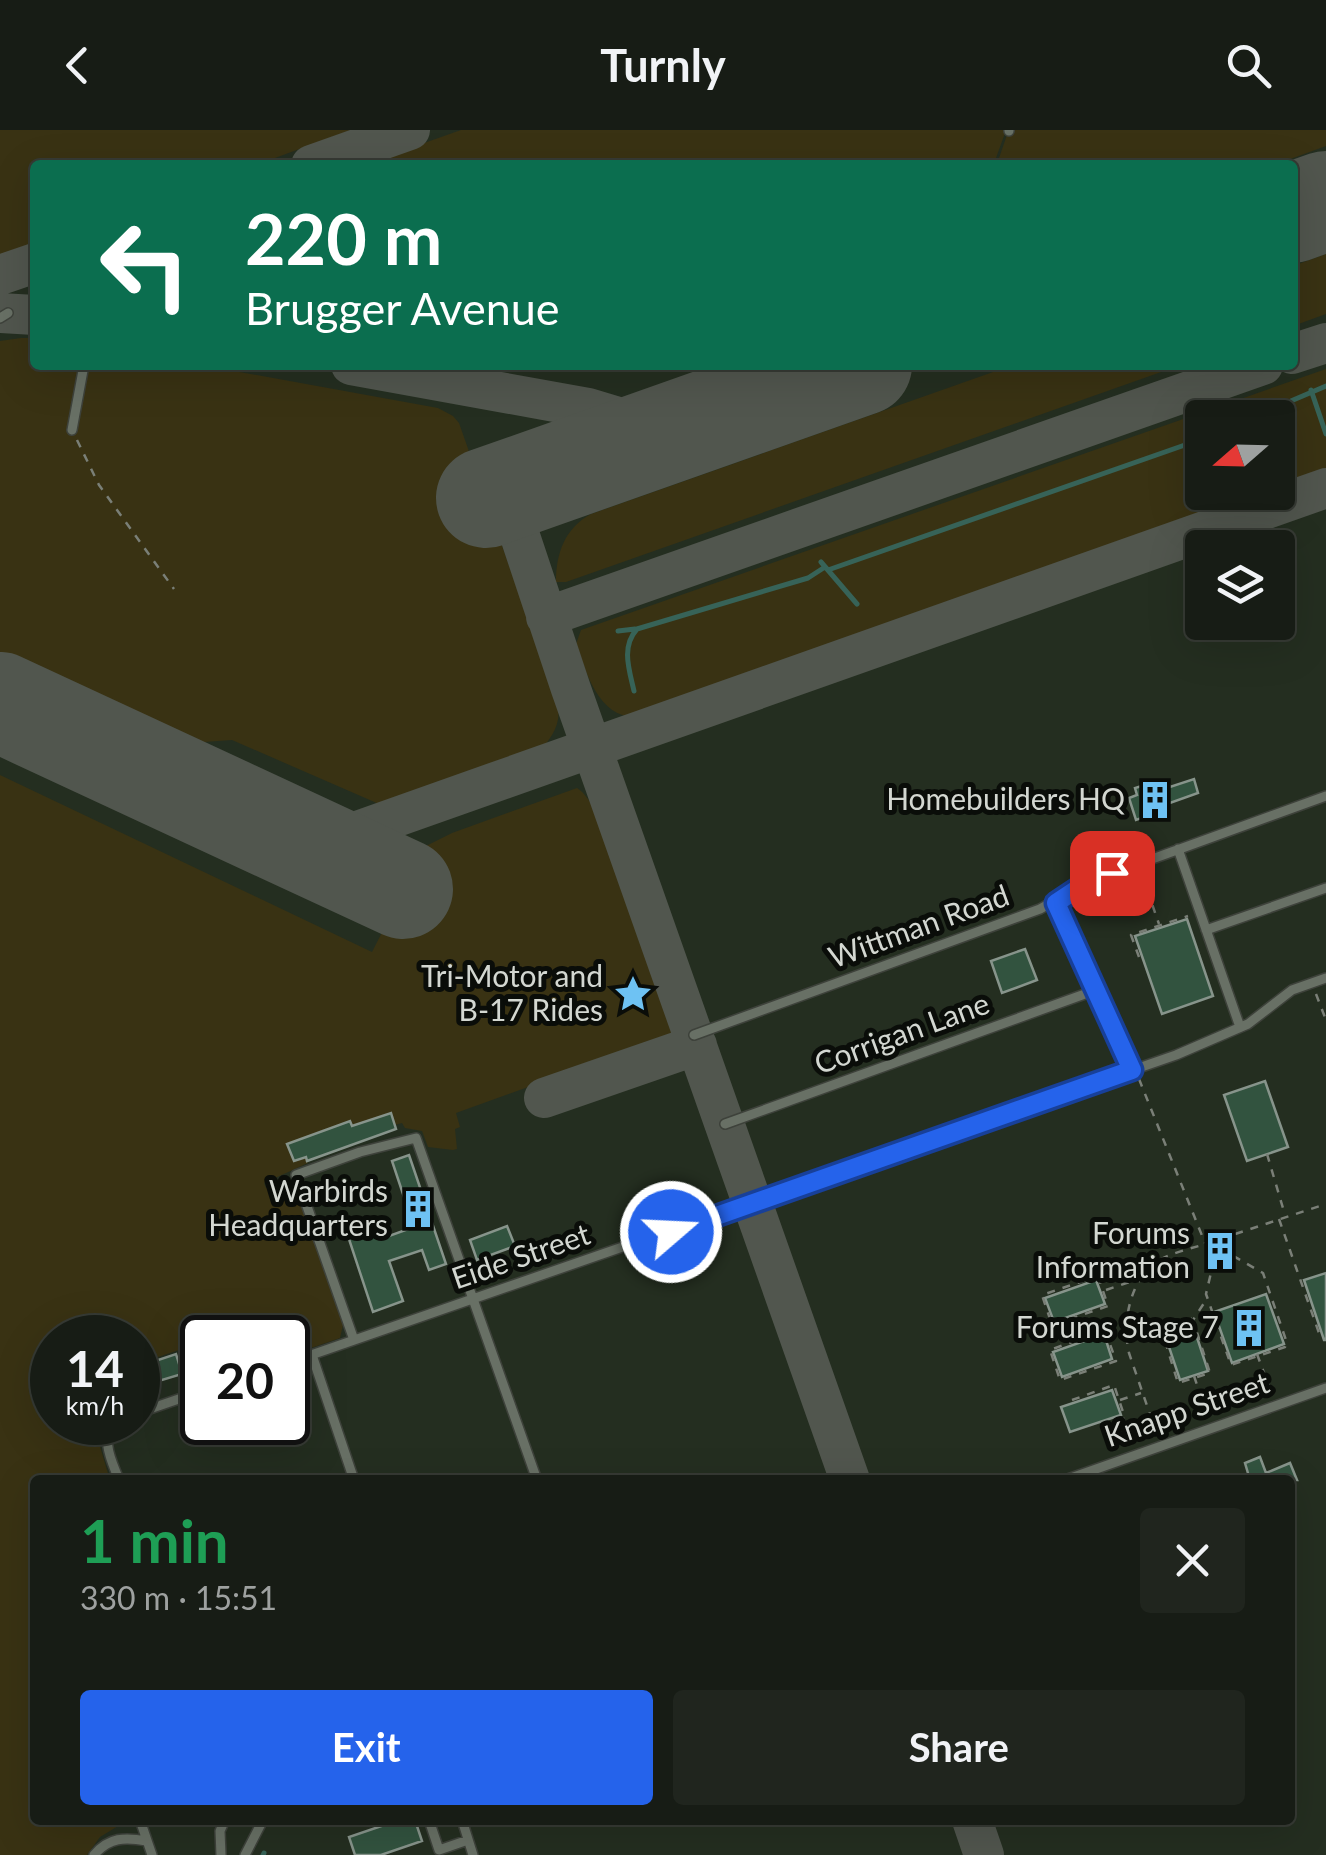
<!DOCTYPE html>
<html lang="en">
<head>
<meta charset="utf-8">
<style>
	:root { --surface:#171c15; --page:#20251e; --text:#f1f3f6; --muted:#9ea1a0; --line:#363a34; --accent:#2563eb }
	body { margin:0; font-family:Lato,sans-serif; background:var(--page); color:var(--text); height:100vh; display:flex; flex-direction:column; font-size:38px; white-space:nowrap }
	* { box-sizing:border-box; margin:0 }
	p { font-size:32px; color:var(--muted) }
	.icon { flex:none; width:55px; height:55px; fill:none; stroke:currentColor; stroke-width:2; stroke-linecap:round; stroke-linejoin:round }
	.map { position:relative; flex:1; overflow:hidden }
	.side { position:absolute; left:30px; top:1345px; width:1265px; height:350px; display:flex; flex-direction:column; background:var(--surface); border-radius:10px; box-shadow:0 10px 40px #0002,0 0 0 2px var(--line) }
	.side>* { flex:none }
	.top-card { position:absolute; left:30px; top:30px; width:1268px; height:210px; border-radius:10px; box-shadow:0 10px 40px #0002,0 0 0 2px var(--line); background:#0b6e4f; color:#fff; overflow:hidden }
	.needle { width:65px; rotate:250deg }
	.controls { position:absolute; left:1185px; top:270px; display:grid; gap:20px }
	.controls a { display:grid; place-items:center; width:110px; height:110px; border-radius:10px; background:var(--surface); box-shadow:0 10px 40px #0002,0 0 0 2px var(--line); font-size:50px }
	.speed { position:absolute; left:30px; top:1185px; display:flex; gap:20px; font-size:50px; font-weight:700; text-align:center }
	.speed>* { display:grid; place-content:center; width:130px; height:130px; border-radius:50%; background:var(--surface); box-shadow:0 10px 40px #0002,0 0 0 2px var(--line); line-height:1 }
	.speed small { font-size:25px; font-weight:400 }
	.speed .limit { border:5px solid #111; border-radius:15px; background:#fff; color:#111 }
	.pin { position:absolute; display:grid; place-items:center; width:85px; height:85px; color:#fff; margin:-42px; border-radius:20px; box-shadow:0 5px 15px #0006 }
	.me { position:absolute; width:110px; margin:-55px; rotate:71deg; stroke-linejoin:round; filter:drop-shadow(0 0 8px #0008) }
	.turn { display:flex; align-items:center; gap:35px; height:210px; padding:0 50px; font-size:45px }
	.turn .icon { width:130px; height:130px; stroke-width:2.5 }
	.turn b { display:block; font-size:70px; line-height:85px }
	.round { display:grid; place-items:center; flex:none; width:105px; height:105px; border-radius:10px; background:var(--page) }
	.head { display:flex; align-items:center; justify-content:space-between; height:170px; padding:0 50px }
	h1 { font-size:60px; font-weight:700; line-height:75px; color:#1e9e55 }
	.cta { display:flex; gap:20px; margin-top:auto; padding:20px 50px }
	.cta a { flex:1; height:115px; border-radius:10px; background:var(--accent); color:#fff; font-size:40px; font-weight:700; line-height:115px; text-align:center }
	.cta a+a { background:var(--page); color:var(--text) }
	header { display:flex; justify-content:space-between; align-items:center; height:130px; padding:0 50px; background:var(--surface); font-size:45px; font-weight:700 }
	.map>svg:first-child { display:block }
	.built { fill:#242e20; fill-rule:evenodd }
	.green { fill:#393213; fill-rule:evenodd }
	.lines { fill:none; stroke-linecap:round; stroke-linejoin:round }
	.stream { stroke:#376358; stroke-width:5 }
	.taxiway { stroke:#51564e; stroke-width:40 }
	.runway { stroke:#51564e; stroke-width:100 }
	.building { fill:#32533f; stroke:#87948b; stroke-width:2.5 }
	.lane-casing { stroke:#3e423b; stroke-width:12 }
	.path { stroke:#7a7f77; stroke-width:2.5; stroke-dasharray:8 8; stroke-linecap:butt }
	.lane { stroke:#687065; stroke-width:9 }
	.route-casing { stroke:#184099; stroke-width:25 }
	.route { stroke:#2563eb; stroke-width:18 }
	.labels { text-anchor:middle; stroke-width:10; stroke-linejoin:round; paint-order:stroke }
	.poi-label { font-size:30px; fill:#d3d7d1; stroke:#0a0d09; text-anchor:end }
	.street-label { font-size:30px; fill:#d3d7d1; stroke:#0a0d09 }
</style>
</head>
<body>
<header><svg class="icon" aria-label="back" viewBox="0 0 24 24"><path d="M15 5l-7 7 7 7"/></svg>Turnly<svg class="icon" aria-label="search" viewBox="0 0 24 24"><circle cx="10" cy="10" r="6"/><path d="M15 15l6 6"/></svg></header>
<div class="map">
<svg width="1326" height="1725" viewBox="0 0 1326 1725">
	<rect width="100%" height="100%" fill="#1f251c"/>
	<path class="built" d="M0,0H1326V1725H0ZM35,35H1292V235H35ZM1202,288H1278V362H1202ZM1202,418H1278V492H1202ZM52,1208H138V1292H52ZM202,1208H288V1292H202ZM35,1350H1290V1690H35Z"/>
	<path class="green" d="M0,0H351L256,35H35V113L0,125Z
		M461,0H1004L1005,3L996,28L991,31L992,35H362Z
		M1013,0H1326V16L1274,35H1001L999,28L1008,2Z
		M1326,124V184L1293,196V136Z
		M21,208H35V235H201L438,278L453,286L459,293L557,572C563,593 551,611 535,624L404,671L379,674L232,610L175,614L0,534V211Z
		M485,235H669C609,244 545,244 485,235Z
		M1013,235H1181L566,452H556C556,423 565,398 591,384Z
		M1326,239V346L648,585C602,597 588,548 576,514L581,500ZM1202,288H1278V362H1202Z
		M0,645L372,822L426,716L452,703L577,658C609,676 663,859 678,903L456,983L460,997L455,999L457,1019L453,1020L428,1017L422,1001L405,998L402,993L395,995L390,983L352,996L349,991L300,1009L303,1019L291,1024L294,1031L306,1027L308,1033L264,1053L266,1058L276,1054L298,1065L343,1195L340,1208L288,1226V1208H202V1255L193,1258L179,1220L140,1233L152,1271L138,1276V1208H52V1292L93,1293L110,1350H35V1690H128L100,1707L87,1725H0Z"/>
	<g class="lines">
		<path class="stream" d="M1311,260L1326,304
			M1251,288L1326,256
			M821,432L857,474
			M828,440L1202,309
			M618,501L635,499
			M634,561C629,539 621,517 637,499L808,448L825,437
			M263,1725L264,1723"/>
		<path class="taxiway" d="M311,35L410,0
			M0,145L35,133
			M0,183L35,185
			M1292,224L1326,213
			M351,235L588,278L671,303
			M505,361L571,559L850,1350
			M546,487L1263,235
			M284,704L316,712L357,701L1326,358
			M544,968L697,915
			M972,1690L984,1725"/>
		<path class="runway" d="M1292,83L1326,71
			M486,368L862,235
			M0,572L403,759"/>
	</g>
	<path class="building" d="M1194,649L1198,663L1164,675L1165,680L1136,690L1129,668L1137,665L1135,658L1157,651L1158,655L1168,652L1170,657Z
		M1187,789L1213,866L1162,884L1135,806Z
		M1025,819L1037,850L1002,863L991,831Z
		M1265,951L1288,1017L1247,1031L1224,965Z
		M391,983L396,999L307,1031L306,1027L294,1031L287,1014L350,991L352,996Z
		M409,1025L446,1134L429,1140L422,1120L389,1131L403,1171L373,1182L345,1097L374,1087L381,1109L414,1097L392,1031Z
		M507,1096L515,1116L477,1130L470,1110Z
		M1209 1121a11 11 0 1 1 22 0a11 11 0 1 1-22 0Z
		M1326,1143V1210H1324L1304,1150Z
		M1096,1150L1105,1174L1054,1192L1045,1168Z
		M1266,1164L1284,1214L1232,1233L1214,1182Z
		M1191,1189L1208,1241L1180,1250L1163,1199Z
		M1104,1204L1112,1229L1062,1247L1053,1222Z
		M176,1224L182,1244L152,1253L146,1234Z
		M1112,1260L1121,1285L1070,1302L1061,1277Z
		M1260,1327L1266,1343L1290,1333L1297,1350H1250L1245,1333Z
		M399,1690H415L422,1711L381,1725H355L349,1707Z"/>
	<g class="lines">
		<g class="lane-casing">
			<path id="lane" d="M1009,0V1
				M0,188L8,183
				M72,300L84,235
				M1178,719L1240,897
				M1056,773L1132,940
				M1206,800L1326,758
				M694,905L1040,779L1086,753L1326,666
				M725,994L1096,860
				M354,1210L296,1045L360,1022L416,1008L537,1350
				M312,1225L354,1350
				M288,1233L1176,925L1248,894L1292,860L1326,848
				M138,1283L202,1261
				M116,1292C99,1309 112,1331 119,1350
				M1065,1350L1326,1258
				M140,1690L152,1725
				M429,1690L439,1720L468,1710
				M462,1690L473,1725
				M94,1725C109,1707 125,1707 147,1711
				M221,1725L220,1701L225,1690
				M245,1725L263,1690"/>
		</g>
		<path class="path" d="M77,310L99,355L174,459
			M1142,745L1159,794
			M1139,827L1131,805L1188,786
			M1316,864L1326,890
			M1139,949L1205,1113
			M1267,1024L1285,1085
			M1279,1089L1319,1203L1326,1206
			M1220,1109L1326,1074
			M1214,1130L1206,1164L1231,1235L1285,1217L1287,1213L1263,1143L1230,1124
			M1098,1146L1108,1176L1052,1195L1042,1165Z
			M1106,1160L1141,1148
			M1105,1200L1116,1231L1060,1250L1050,1220Z
			M1165,1211L1178,1253L1210,1243L1193,1190L1206,1170
			M1257,1224L1272,1265
			M1194,1246L1208,1287
			M1072,1270L1114,1255L1125,1288L1097,1297
			M1120,1270L1141,1263
			M1157,1305L1129,1223C1122,1195 1129,1154 1153,1134C1168,1123 1194,1118 1212,1112"/>
		<use href="#lane" class="lane"/>
	</g>
	<g class="lines">
		<g class="route-casing">
			<path id="route" d="M671,1102L1132,940L1056,773L1086,753L1112,743"/>
		</g>
		<use href="#route" class="route"/>
	</g>
	<defs>
		<g id="building-bare" transform="scale(3)"><path d="M-4-6H4V6H1V3H-1V6H-4ZM-2.5-4.3h1.7v1.8h-1.7ZM.8-4.3h1.7v1.8H.8ZM-2.5-1h1.7V.8h-1.7ZM.8-1h1.7V.8H.8Z" fill="#6ec2f3" stroke="#0a0d09" stroke-width="2.5" paint-order="stroke"/></g>
		<g id="sight-bare" transform="scale(3)"><path d="M0-6L1.8-2.2L6-1.7L2.9 1.2L3.7 5.4L0 3.3L-3.7 5.4L-2.9 1.2L-6-1.7L-1.8-2.2Z" fill="#6ec2f3" stroke="#0a0d09" stroke-width="2.5" paint-order="stroke"/></g>
	</defs>
	<g fill-rule="evenodd">
		<use href="#building-bare" x="1155" y="670"/>
		<use href="#sight-bare" x="633" y="864"/>
		<use href="#building-bare" x="418" y="1079"/>
		<use href="#building-bare" x="1220" y="1121"/>
		<use href="#building-bare" x="1249" y="1198"/>
	</g>
	<g class="labels">
		<g class="poi-label">
			<text x="1125" y="680">Homebuilders HQ</text>
			<text x="603" y="857">Tri-Motor and<tspan x="603" dy="34">B-17 Rides</tspan></text>
			<text x="388" y="1072">Warbirds<tspan x="388" dy="34">Headquarters</tspan></text>
			<text x="1190" y="1114">Forums<tspan x="1190" dy="34">Information</tspan></text>
			<text x="1219" y="1208">Forums Stage 7</text>
		</g>
		<g class="street-label">
			<text transform="translate(919 797) rotate(-20)" y="10">Wittman Road</text>
			<text transform="translate(902 904) rotate(-20)" y="10">Corrigan Lane</text>
			<text transform="translate(521 1127) rotate(-19)" y="10">Eide Street</text>
			<text transform="translate(1187 1280) rotate(-19)" y="10">Knapp Street</text>
		</g>
	</g>
</svg>
<div class="controls">
<a><svg class="needle" viewBox="-14 -14 28 28"><path d="M0-13l5 13h-10z" fill="#e53935"/><path d="M0 13l5-13h-10z" fill="#9ea1a0"/></svg></a>
<a><svg class="icon" aria-label="layers" viewBox="0 0 24 24"><path d="M12 4l9 5-9 5-9-5zM3 14l9 5 9-5"/></svg></a>
</div>
<div class="speed"><div>14<small>km/h</small></div><div class="limit">20</div></div>
<div class="pin" style="left:1112px;top:743px;background:#d93025"><svg class="icon" aria-label="arrive" viewBox="0 0 24 24"><path d="M6 21V4h12l-3 4 3 4H6"/></svg></div>
<svg class="me" style="left:671px;top:1102px" viewBox="-20 -20 40 40"><circle r="17" fill="#2563eb" stroke="#fff" stroke-width="3"/><path d="M0-11L8 9 0 5-8 9z" fill="#fff"/></svg>
<div class="top-card">
<div class="turn"><svg class="icon" aria-label="left" viewBox="0 0 24 24"><path d="M17 20v-9H6M10 6l-5 5 5 5"/></svg><div><b>220 m</b>Brugger Avenue</div></div>
</div>
<section class="side">
<div class="head"><div><h1>1 min</h1><p>330 m · 15:51</p></div><a class="round"><svg class="icon" aria-label="close" viewBox="0 0 24 24"><path d="M6 6l12 12M18 6L6 18"/></svg></a></div>
<div class="cta"><a>Exit</a><a>Share</a></div>
</section>
</div>
</body>
</html>
